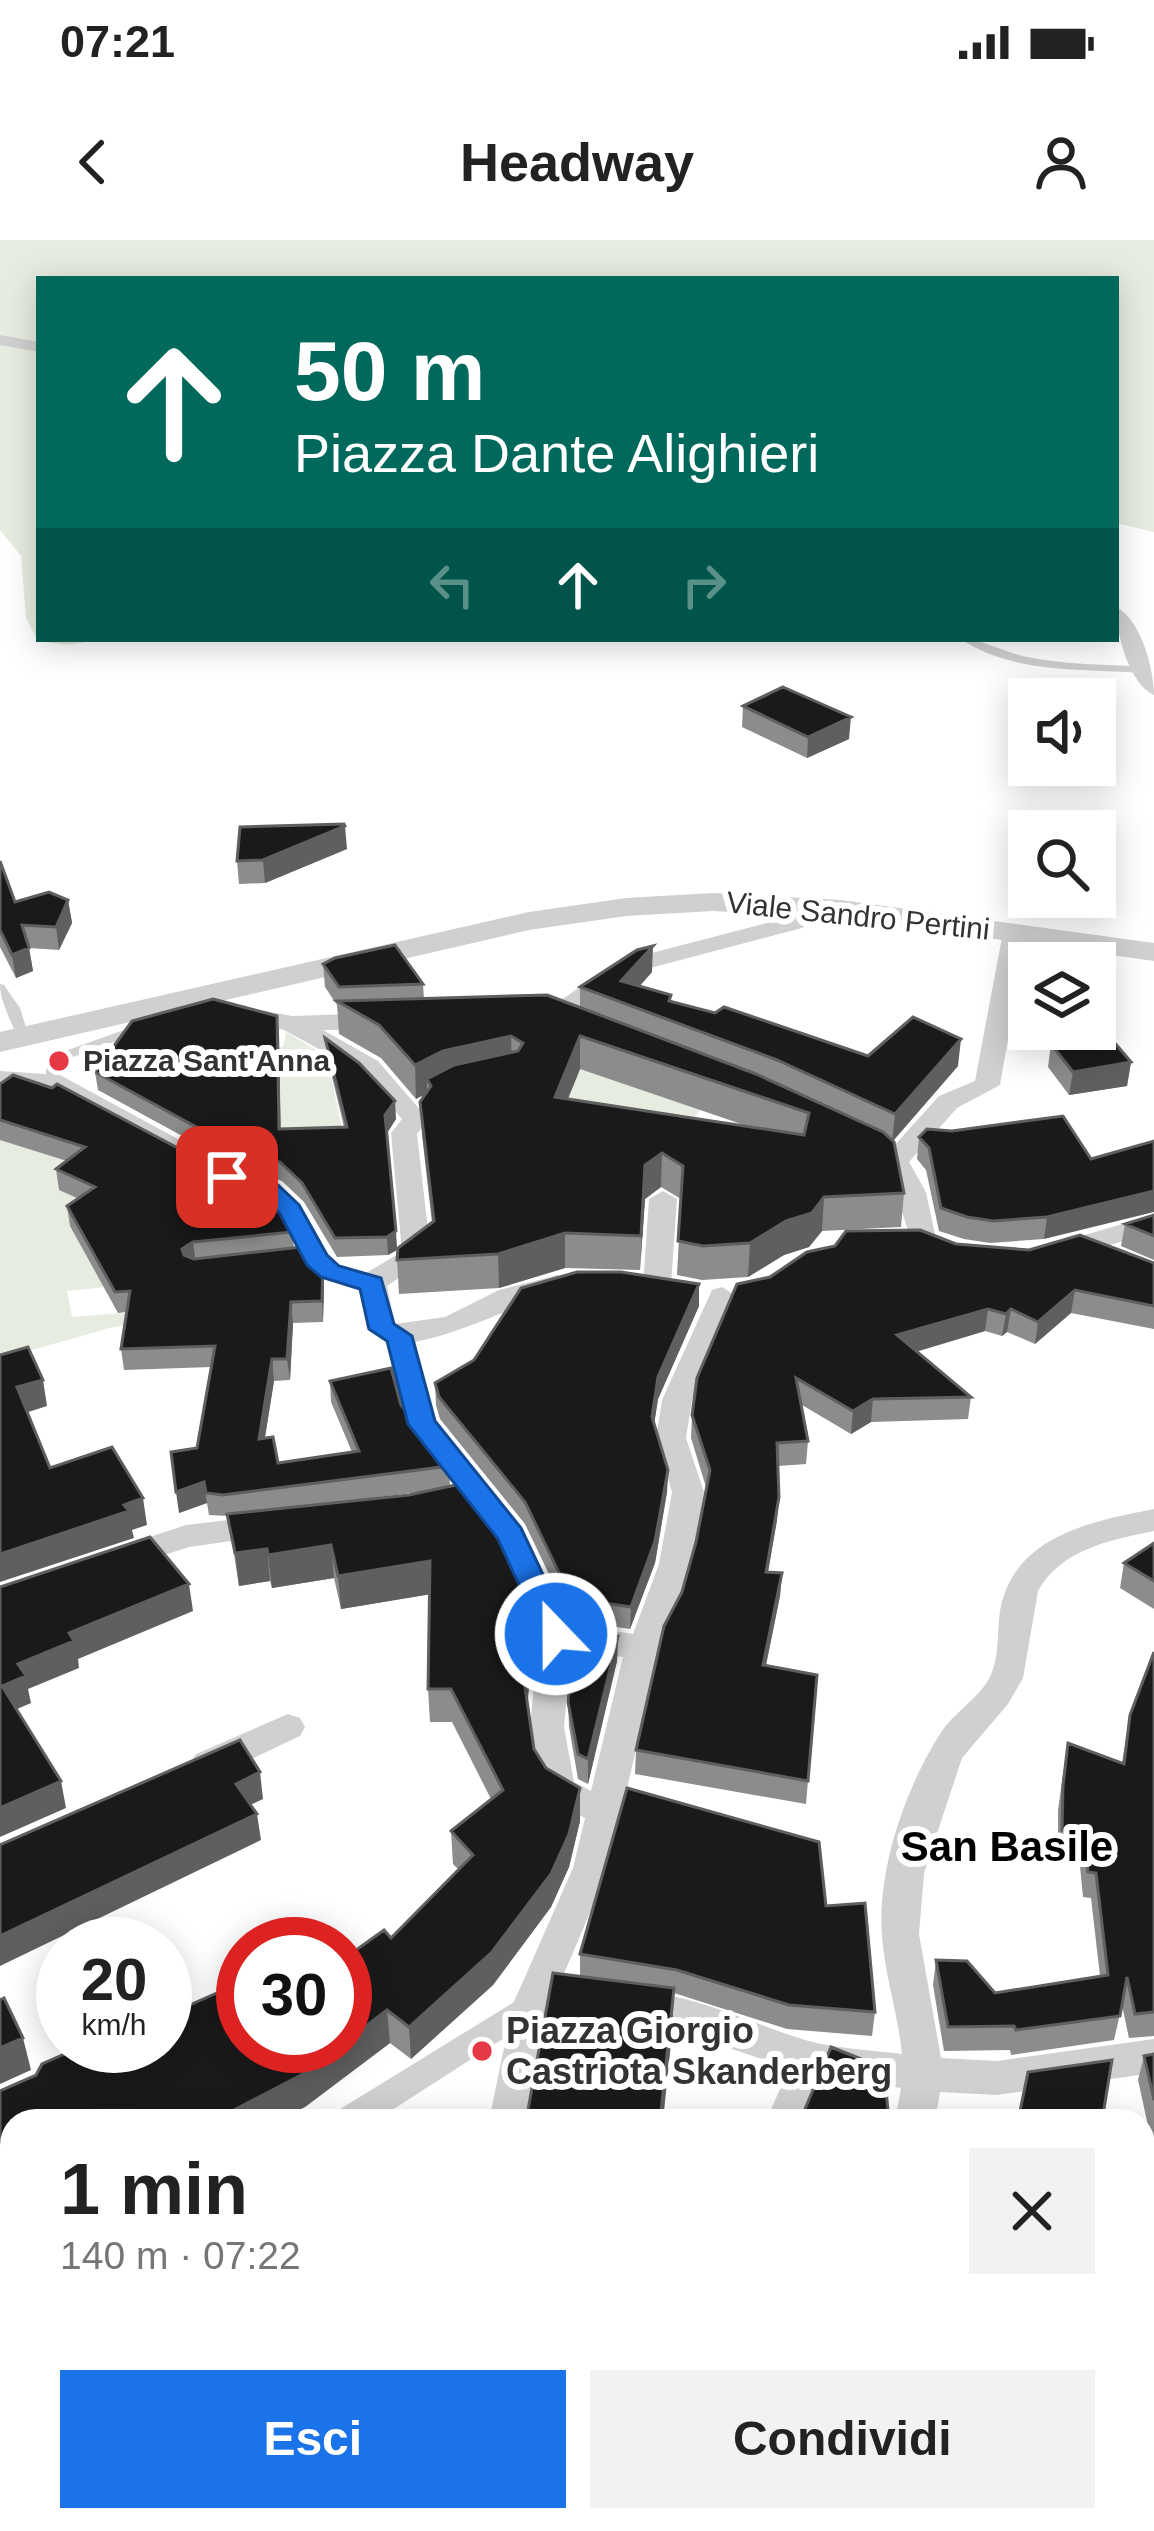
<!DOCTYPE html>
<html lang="it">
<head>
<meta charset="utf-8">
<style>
	:root { --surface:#fff; --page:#f2f2f2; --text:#222; --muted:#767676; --accent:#1a73e8 }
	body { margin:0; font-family:Arial,sans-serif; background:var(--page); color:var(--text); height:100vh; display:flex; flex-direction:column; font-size:45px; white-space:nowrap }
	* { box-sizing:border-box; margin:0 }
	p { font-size:39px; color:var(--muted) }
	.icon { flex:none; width:66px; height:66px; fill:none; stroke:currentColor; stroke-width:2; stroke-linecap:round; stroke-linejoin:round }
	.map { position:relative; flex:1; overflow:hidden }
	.details { position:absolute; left:0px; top:1869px; width:1155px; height:423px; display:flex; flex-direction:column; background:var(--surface); border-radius:36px 36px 0 0; box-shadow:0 6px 30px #0003 }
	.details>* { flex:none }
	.top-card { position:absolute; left:36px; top:36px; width:1083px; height:366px; border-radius:0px; box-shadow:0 6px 30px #0003; background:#00695c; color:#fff; overflow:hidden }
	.fabs { position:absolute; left:1008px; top:438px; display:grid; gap:24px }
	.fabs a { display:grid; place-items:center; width:108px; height:108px; border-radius:0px; background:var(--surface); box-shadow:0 6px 30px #0003; font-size:60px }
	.speed { position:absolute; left:36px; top:1677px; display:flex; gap:24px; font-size:60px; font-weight:700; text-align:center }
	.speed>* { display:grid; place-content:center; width:156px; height:156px; border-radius:50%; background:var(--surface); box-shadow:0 6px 30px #0003; line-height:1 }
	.speed small { font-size:30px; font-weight:400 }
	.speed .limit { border:18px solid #d22; background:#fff; color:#111 }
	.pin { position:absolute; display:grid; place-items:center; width:102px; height:102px; color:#fff; margin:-51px; border-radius:24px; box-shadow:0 6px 18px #0006 }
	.me { position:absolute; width:132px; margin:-66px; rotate:338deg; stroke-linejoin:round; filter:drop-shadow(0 0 9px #0008) }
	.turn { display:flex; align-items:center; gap:42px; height:252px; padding:0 60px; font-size:54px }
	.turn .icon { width:156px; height:156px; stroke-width:2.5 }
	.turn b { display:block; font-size:84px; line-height:102px }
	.lanes { display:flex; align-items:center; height:114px; padding:0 60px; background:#0003; justify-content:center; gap:60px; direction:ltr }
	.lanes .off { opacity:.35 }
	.round { display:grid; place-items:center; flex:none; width:126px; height:126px; border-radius:0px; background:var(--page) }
	.headline { display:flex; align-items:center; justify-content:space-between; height:204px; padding:0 60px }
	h1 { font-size:72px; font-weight:800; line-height:90px }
	.button { display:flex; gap:24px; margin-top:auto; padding:24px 60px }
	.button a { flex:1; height:138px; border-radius:0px; background:var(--accent); color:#fff; font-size:48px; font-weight:800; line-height:138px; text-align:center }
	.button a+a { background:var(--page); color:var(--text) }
	.status { display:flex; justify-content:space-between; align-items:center; height:84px; padding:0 60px; background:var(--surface); direction:ltr }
	.status svg { height:33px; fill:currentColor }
	header { display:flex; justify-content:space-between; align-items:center; height:156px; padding:0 60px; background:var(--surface); font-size:54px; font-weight:800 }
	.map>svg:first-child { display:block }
	.green { fill:#e6ecdf }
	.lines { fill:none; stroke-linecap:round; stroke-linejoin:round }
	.service { fill:#d0d0d0; fill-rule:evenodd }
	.pedestrian { fill:#d0d0d0; fill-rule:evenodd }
	.minor { fill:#d0d0d0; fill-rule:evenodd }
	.tertiary { fill:#d0d0d0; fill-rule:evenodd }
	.wall { fill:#8c8c8c; fill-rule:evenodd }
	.shaded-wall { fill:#5f5f5f }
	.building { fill:#1a1a1a; stroke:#5f5f5f; stroke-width:3; fill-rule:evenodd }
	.route { fill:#1a73e8; stroke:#114b97; stroke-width:3 }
	.poi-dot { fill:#e63946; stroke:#fff; stroke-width:4.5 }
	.labels { text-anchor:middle; stroke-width:12; stroke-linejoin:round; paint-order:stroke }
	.street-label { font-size:30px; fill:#333; stroke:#fff }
	.poi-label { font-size:30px; font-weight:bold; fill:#333; stroke:#fff; text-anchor:start }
	.near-poi-label { font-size:36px; font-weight:bold; fill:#333; stroke:#fff; text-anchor:start }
	.near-quarter-label { font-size:42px; font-weight:bold; fill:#000; stroke:#fff }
</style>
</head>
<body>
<div class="status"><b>07:21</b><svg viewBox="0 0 49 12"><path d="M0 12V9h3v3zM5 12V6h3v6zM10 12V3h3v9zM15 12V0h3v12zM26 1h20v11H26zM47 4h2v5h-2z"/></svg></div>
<header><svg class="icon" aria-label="back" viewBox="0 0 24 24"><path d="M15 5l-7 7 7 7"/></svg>Headway<svg class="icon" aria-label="person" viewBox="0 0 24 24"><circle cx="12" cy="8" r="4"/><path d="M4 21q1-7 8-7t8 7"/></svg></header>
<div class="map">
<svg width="1154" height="2291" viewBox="0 0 1154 2291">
	<rect width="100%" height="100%" fill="#fff"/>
	<path class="green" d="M0,0H1154V292L1116,283V39H39V399H93C76,407 55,406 37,399L26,378L21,316L0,290Z
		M286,792L339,824L330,830L342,890L275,897L233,807H283Z
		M540,799L572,803L570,819L607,825L648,842L642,850L701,869L695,877L680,874L670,892L696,898L703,887L722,893L736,880L769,891L763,898L781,901L769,956L687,935L684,930L654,928L649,918L618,916V900L559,891L550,907L508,896L522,878L557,885L572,850L557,847L560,838L528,834Z
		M59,893L98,968L106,1047L67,1051L72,1077L135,1072L168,1081L113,1087L0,1119V900Z
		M12,2148V2280H330L328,2291H0V2156Z"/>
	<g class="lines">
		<path class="service" d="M961,399C983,399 1005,413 1027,417C1066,425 1106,424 1145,427L1150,430L1145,433C1085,429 1012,434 961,399Z
			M0,744L4,745L20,768L29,797L27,800L23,801L17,797C11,780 0,762 0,744Z
			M138,785L142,786V792L59,822L56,843H46L45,840L48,817Z"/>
		<path class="pedestrian" d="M532,1751L543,1755L547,1764L543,1773L375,1881H332L337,1871Z"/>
		<path class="minor" d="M0,95L39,102V112L0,105Z
			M1116,367C1141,379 1154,429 1154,455C1129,444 1116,393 1116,367Z
			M816,660L828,667L802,688L635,732L560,780L551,782L539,775L617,722L786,678Z
			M1015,685L1027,692L1000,845L957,868L909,922L926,952L936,999L932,1005H912L891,934L850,903L863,895L892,908L939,856L975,841L1003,692Z
			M237,766L292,776L380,773L393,781L380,789L323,790L378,821L428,879L417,894L431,1016L387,1046L395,1084L445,1077L499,1050L558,1035L572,1044L568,1050C515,1064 469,1091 415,1102L436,1181L522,1287L568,1384L633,1394L659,1324L672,1252L656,1198L662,1160L712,1050L722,1047L736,1056L692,1160L686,1198L704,1252L691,1324L677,1374L659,1408L609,1628L551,1764L529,1881H489L513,1764L573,1628L585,1578L549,1561L535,1534L530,1487L539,1394L497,1300L406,1184L386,1101L367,1089L359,1049L320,1038L306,1025L278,974L259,956L217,943L46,848L0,847V831L60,835L237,931L279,944L300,964L328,1014L340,1026L366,1033L402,1012L391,893L402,879L359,831L284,790L228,778L225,773L228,768ZM571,1409L623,1417L591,1551L574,1542L564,1487Z
			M663,951L677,959L671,1046L657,1055L643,1046L649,959Z
			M1154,975V992L1056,1021L1042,1012L1046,1006Z
			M1154,1269V1291C1111,1300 1061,1309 1038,1351L1023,1438L1008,1464L962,1518L924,1633L919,1694L941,1818L997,1821L1154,1799V1833L997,1855L940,1852L935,1881H895L901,1848L825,1837L806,1881H766L789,1828L675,1790L618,1778L613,1767L618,1756C665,1739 760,1788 809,1801C838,1809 872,1810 902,1814C898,1774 885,1736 882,1696C877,1630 905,1549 940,1494C953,1473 977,1460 989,1439C1001,1416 996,1390 1001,1366C1017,1295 1093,1281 1154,1269Z
			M270,1275L281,1278L286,1286L281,1294L189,1307L118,1330L107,1327L102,1319L107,1311L186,1285Z
			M288,1474L300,1478L305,1487L300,1496L220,1534L208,1538L196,1534L190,1524L196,1514Z
			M458,2280H504V2291H458Z
			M801,2280H847L844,2291H798Z"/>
		<path class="tertiary" d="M713,653L841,660L1154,703V721L841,678L713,671L626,676L529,690L0,812V792L529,672L626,658Z
			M12,2009V2059L0,2062V2012Z
			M1143,2096L1154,2098V2152L1143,2150Z"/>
	</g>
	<path class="wall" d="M743,466L849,499L807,518L742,487Z
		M347,609L265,643L239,644L237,621Z
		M0,621L15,662L68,660L72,683L59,710L29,708L33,731L16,738L0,707Z
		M323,724L423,744L424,759L580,767V747L652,732L640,746L671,762L868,816L958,826L893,901L904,953L901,987L822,991L809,1007L784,1015L748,1037L702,1040L677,1035L681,959L661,947L645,959L640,1030L565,1028L499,1048L399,1054L397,1020L432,983L422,895L420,862L426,854L416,859L381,818L339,794L337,765L325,747ZM580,829L750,887L568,859Z
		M279,793L280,889L344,887L327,816L325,798L396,879L387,893L397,1010L388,1015L337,1017L304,962L282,941L239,927L98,850L95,832Z
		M1051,804L1131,822L1127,846L1069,855L1048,827Z
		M0,844L292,992L294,1008L323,1023L324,1044L323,1082L293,1083L290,1140L274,1141L265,1198L278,1223L352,1212L331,1162L330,1141L401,1165L449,1226L450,1246L533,1360L534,1393L527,1462L534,1509L580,1581L569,1627L551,1667L493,1745L411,1819L390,1803L305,1867L12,1881V2008H0V1851L89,1810L243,1806L391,1698L459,1630L453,1624L451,1591L491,1559L452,1482H430L428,1449L430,1354L341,1369L334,1338L272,1348L270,1341L239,1346L228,1276L209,1275L207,1263L179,1273L197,1208L211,1127L124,1130L121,1109L126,1072L118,1073L70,986L67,966L77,958L59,950L56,929L67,921L0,900ZM421,1252L409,1255L328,1263Z
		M919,897L1091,919L1044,999L990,1003L964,999L939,991L926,930L917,919Z
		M1154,975V1020L1121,1006L1125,984Z
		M956,1004L1154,1023V1089L1071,1073L1035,1104L1007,1092L1002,1096L985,1091L916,1112L971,1157L968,1179L871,1182L851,1194L802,1165L808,1201L806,1224L778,1226L777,1280L768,1332L782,1333L780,1356L766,1426L817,1435L806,1564L635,1534L636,1510L696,1302L706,1247L691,1198L692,1175Z
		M699,1044V1066L658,1159L654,1183L668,1230L667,1252L655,1323L630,1389L571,1380L525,1284L440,1179L436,1165L435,1143Z
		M1154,1303V1369L1120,1348L1124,1323Z
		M618,1396L617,1421L588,1544L578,1539L569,1487L568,1462Z
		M1154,1412V1796L1129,1798L1122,1765L1114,1800L1011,1815L1010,1810L944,1811L933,1745L936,1720L995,1753L1100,1736L1091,1658L1083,1657L1079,1616L1058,1615V1570L1064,1527L1068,1503L1122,1523L1130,1475Z
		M826,1666L875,1772L872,1796L787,1789L674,1753L672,1794L580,1736V1714Z
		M1154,1814V1913L1138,1840L1144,1816Z
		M1143,1960L1154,1963V2075L1143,2073Z
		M1143,2127L1154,2129V2291H1090L1089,2280H1143Z
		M323,2280H446V2291H324Z
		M505,2280H796L792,2291H505Z"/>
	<path class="shaded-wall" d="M851,477L849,499L807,518L808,497Z
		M345,586L347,609L265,643L263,620Z
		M68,660L72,683L59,710L56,687Z
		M653,706L652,732L624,763L621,741Z
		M29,708L33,731L16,738L12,715Z
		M277,776L279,793L281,908L279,889Z
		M511,796L512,829L427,839V853L416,859L415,825L443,811Z
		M580,796V829L555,890V857Z
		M961,799L958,826L892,902L895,874Z
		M1131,822L1127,846L1069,855L1073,832Z
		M395,861L396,879L387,893L385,875Z
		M662,913L661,947L645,959L640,1030L645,925Z
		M1154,951V972L1044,999L1047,977Z
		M824,957L822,991L809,1007L784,1015L748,1037L750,1003Z
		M396,991L397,1010L388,1015L387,997Z
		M565,993V1028L499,1048L498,1014Z
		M193,1002L196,1024L185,1030L182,1009Z
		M323,1023L324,1044L323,1082L322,1061Z
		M699,1044V1066L658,1159L652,1199V1177L658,1137Z
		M1075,1050L1071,1073L1035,1104L1038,1082Z
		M291,1062L293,1083L290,1140L287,1119Z
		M988,1069L985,1091L894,1118L897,1095Z
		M1011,1069L1007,1092L1002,1096L1006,1074Z
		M272,1119L274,1141L261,1221L259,1199Z
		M43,1140L47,1166L22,1174L17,1147Z
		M873,1159L871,1182L851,1194L853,1171Z
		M668,1230L667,1252L655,1323L630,1389L631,1367Z
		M204,1242L207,1263L179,1273L176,1252Z
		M779,1257L777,1280L764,1355L766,1332Z
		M143,1258L147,1285L132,1290L134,1298L0,1342V1314Z
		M331,1305L334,1338L272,1348L268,1315Z
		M267,1309L270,1341L239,1346L235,1313Z
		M430,1321L432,1354L341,1369L338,1336Z
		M782,1333L780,1356L761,1448L763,1425Z
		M189,1344L193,1371L78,1419L79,1428L28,1449L31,1463L8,1473L2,1446L18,1424L69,1393Z
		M533,1360L534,1393L526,1480L525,1447Z
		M618,1396L617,1421L588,1544V1519Z
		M260,1532L263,1559L239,1570L236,1544Z
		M61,1541L66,1568L0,1597V1568Z
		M580,1548V1581L569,1627L551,1667L493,1745L411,1819L409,1787Z
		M257,1574L261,1600L0,1726V1696Z
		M674,1748L672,1794L663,1881H660Z
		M387,1770L390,1803L305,1867L279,1881H213L339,1806H345V1802Z
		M23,1798L31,1830L0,1844V1808Z
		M12,2110V2148L0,2156V2119Z
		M789,2280H796L792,2291H785Z"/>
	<path class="building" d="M783,447L851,477L808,497L743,466Z
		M344,584L345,586L263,620L237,621L240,587Z
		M0,621L15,662L49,652L68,660L56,687L22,685L29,708L12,715L0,690Z
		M395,705L423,744L339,747L323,724L335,718Z
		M653,706L621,741L671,755L669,761L715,773L724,767L868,816L913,777L961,799L895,874L777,820L580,747L637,710Z
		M547,755L756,834L883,892L894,902L904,953L824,957L812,973L786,981L750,1003L703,1006L678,1001L683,926L662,913L645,925L641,996L565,993L498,1014L397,1020L398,1008L434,981L420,862L431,846L427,839L454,825L518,811L523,803L511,796L443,811L415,825L379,785L337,761ZM580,796L809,873L804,895L555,857Z
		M213,759L277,776L279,889L347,887L325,798L359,823L395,861L385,875L396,991L387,997L335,998L302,943L280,922L237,909L95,832L132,781Z
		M1108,795L1131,822L1073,832L1051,804Z
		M13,835L52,848L57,844L212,926L255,939L272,956L292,992L193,1002L182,1009L184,1015L194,1019L301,1007L323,1023L322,1061L291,1062L287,1119H272L259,1199L273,1197L278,1223L359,1211L330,1141L391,1128L401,1165L449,1226L223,1255L206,1253L204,1242L176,1252L171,1212L197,1208L215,1106L121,1109L130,1051L115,1052L67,966L95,947L56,929L85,907L0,880V844Z
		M1063,876L1091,919L1154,901V951L1047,977L993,981L967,977L941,968L929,908L919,897L927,889L952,891Z
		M1154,975V996L1125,984Z
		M920,990L956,1004L1029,1010L1080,995L1154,1023V1066L1075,1050L1038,1082L1011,1069L1006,1074L988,1069L897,1095L971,1157L873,1159L853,1171L796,1138L808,1201L777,1203L779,1257L766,1332L782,1333L763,1425L817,1435L808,1541L636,1510L664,1386L682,1352L696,1302L710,1230L692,1175L697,1138L737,1044L770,1037L807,1012L835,1006L846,991Z
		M577,1032H621L699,1044L658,1137L652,1177L668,1230L655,1301L631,1367L571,1358L525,1262L439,1157L435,1143L474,1120L521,1048Z
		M28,1107L43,1140L17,1147L50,1228L112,1207L143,1258L124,1265L129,1271L0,1314V1115Z
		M470,1242L507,1297L533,1360L525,1447L534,1509L546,1528L580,1548L569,1594L551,1634L492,1712L409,1787L387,1770L345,1802V1718L384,1690L391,1698L473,1615L451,1591L503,1550L451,1449H428L430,1321L338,1336L331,1305L268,1315L267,1309L235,1313L227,1274L409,1255Z
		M150,1297L189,1344L69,1393L74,1401L18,1424L26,1436L2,1446L61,1541L0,1568V1347Z
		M1154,1303V1341L1124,1323Z
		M575,1389L618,1396L588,1519L578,1514L568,1462Z
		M1154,1412V1772L1135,1774L1127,1737L1120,1776L1016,1790L1014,1786L948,1787L936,1720L967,1721L995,1753L1108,1735L1096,1633L1088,1632L1084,1591L1062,1590L1063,1546L1068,1503L1124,1524L1130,1475Z
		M240,1500L260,1532L236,1544L257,1574L0,1696V1605Z
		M627,1548L819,1602L826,1666L865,1663L875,1772L789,1765L677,1730L580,1714Z
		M553,1733L674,1748L660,1881H526Z
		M226,1749L243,1770V1806H339L301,1835L213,1881H12V1975L0,1976V1851L36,1835L42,1824L83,1806H88L89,1810L97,1806H165V1776Z
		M4,1758L23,1798L0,1808V1760Z
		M831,1807L884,1828L889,1881H800Z
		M1154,1814V1860L1144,1816Z
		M1112,1820L1102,1881H1018L1028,1832Z
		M1143,1960L1154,1963V2050L1143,2048Z
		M12,2060V2110L0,2119V2068Z
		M1143,2127L1154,2129V2276L1143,2274Z
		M336,2280H445L446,2291H337Z
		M505,2280H789L785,2291H670L650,2282L649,2291H505Z"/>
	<path class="route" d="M227,929L278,945L299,965L327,1015L339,1026L381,1038L394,1084L412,1096L435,1181L521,1288L571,1394L566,1402H545L498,1299L408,1184L387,1101L369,1089L360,1049L321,1037L307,1025L280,974L261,955L218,942L215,937Z"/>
	<g class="poi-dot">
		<circle cx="59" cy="821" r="12"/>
		<circle cx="482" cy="1811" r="12"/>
	</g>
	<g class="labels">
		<g class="street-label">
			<text transform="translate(858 676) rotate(6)" y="10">Viale Sandro Pertini</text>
		</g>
		<g class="poi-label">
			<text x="83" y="831">Piazza Sant'Anna</text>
		</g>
		<g class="near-poi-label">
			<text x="506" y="1803">Piazza Giorgio<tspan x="506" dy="41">Castriota Skanderberg</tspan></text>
		</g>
		<g class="near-quarter-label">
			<text x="1007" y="1621">San Basile</text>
		</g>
	</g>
</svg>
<div class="fabs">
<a><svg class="icon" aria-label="sound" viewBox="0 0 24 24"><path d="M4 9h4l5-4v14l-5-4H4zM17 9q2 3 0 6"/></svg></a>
<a><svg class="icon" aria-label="search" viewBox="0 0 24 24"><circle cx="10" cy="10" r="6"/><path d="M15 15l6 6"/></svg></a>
<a><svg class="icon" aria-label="layers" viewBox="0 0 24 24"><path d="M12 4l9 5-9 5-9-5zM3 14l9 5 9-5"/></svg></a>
</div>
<div class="speed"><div>20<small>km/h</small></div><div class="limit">30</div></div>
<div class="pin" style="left:227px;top:937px;background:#d93025"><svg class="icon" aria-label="arrive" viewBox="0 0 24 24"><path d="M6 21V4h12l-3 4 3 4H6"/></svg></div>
<svg class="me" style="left:556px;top:1394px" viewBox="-20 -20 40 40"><circle r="17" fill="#1a73e8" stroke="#fff" stroke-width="3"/><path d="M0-11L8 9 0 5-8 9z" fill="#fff"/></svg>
<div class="top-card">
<div class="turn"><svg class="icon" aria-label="ahead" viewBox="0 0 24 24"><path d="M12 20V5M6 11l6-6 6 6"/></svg><div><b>50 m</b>Piazza Dante Alighieri</div></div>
<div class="lanes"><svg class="icon off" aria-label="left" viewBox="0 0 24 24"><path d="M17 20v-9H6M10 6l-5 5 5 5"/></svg><svg class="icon" aria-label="ahead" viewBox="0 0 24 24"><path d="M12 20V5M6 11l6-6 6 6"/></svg><svg class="icon off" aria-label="right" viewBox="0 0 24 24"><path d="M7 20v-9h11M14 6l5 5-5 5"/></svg></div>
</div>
<section class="details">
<div class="headline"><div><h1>1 min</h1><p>140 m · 07:22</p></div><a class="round"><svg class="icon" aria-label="close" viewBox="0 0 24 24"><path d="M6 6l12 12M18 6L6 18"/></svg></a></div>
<div class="button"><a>Esci</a><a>Condividi</a></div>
</section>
</div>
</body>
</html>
